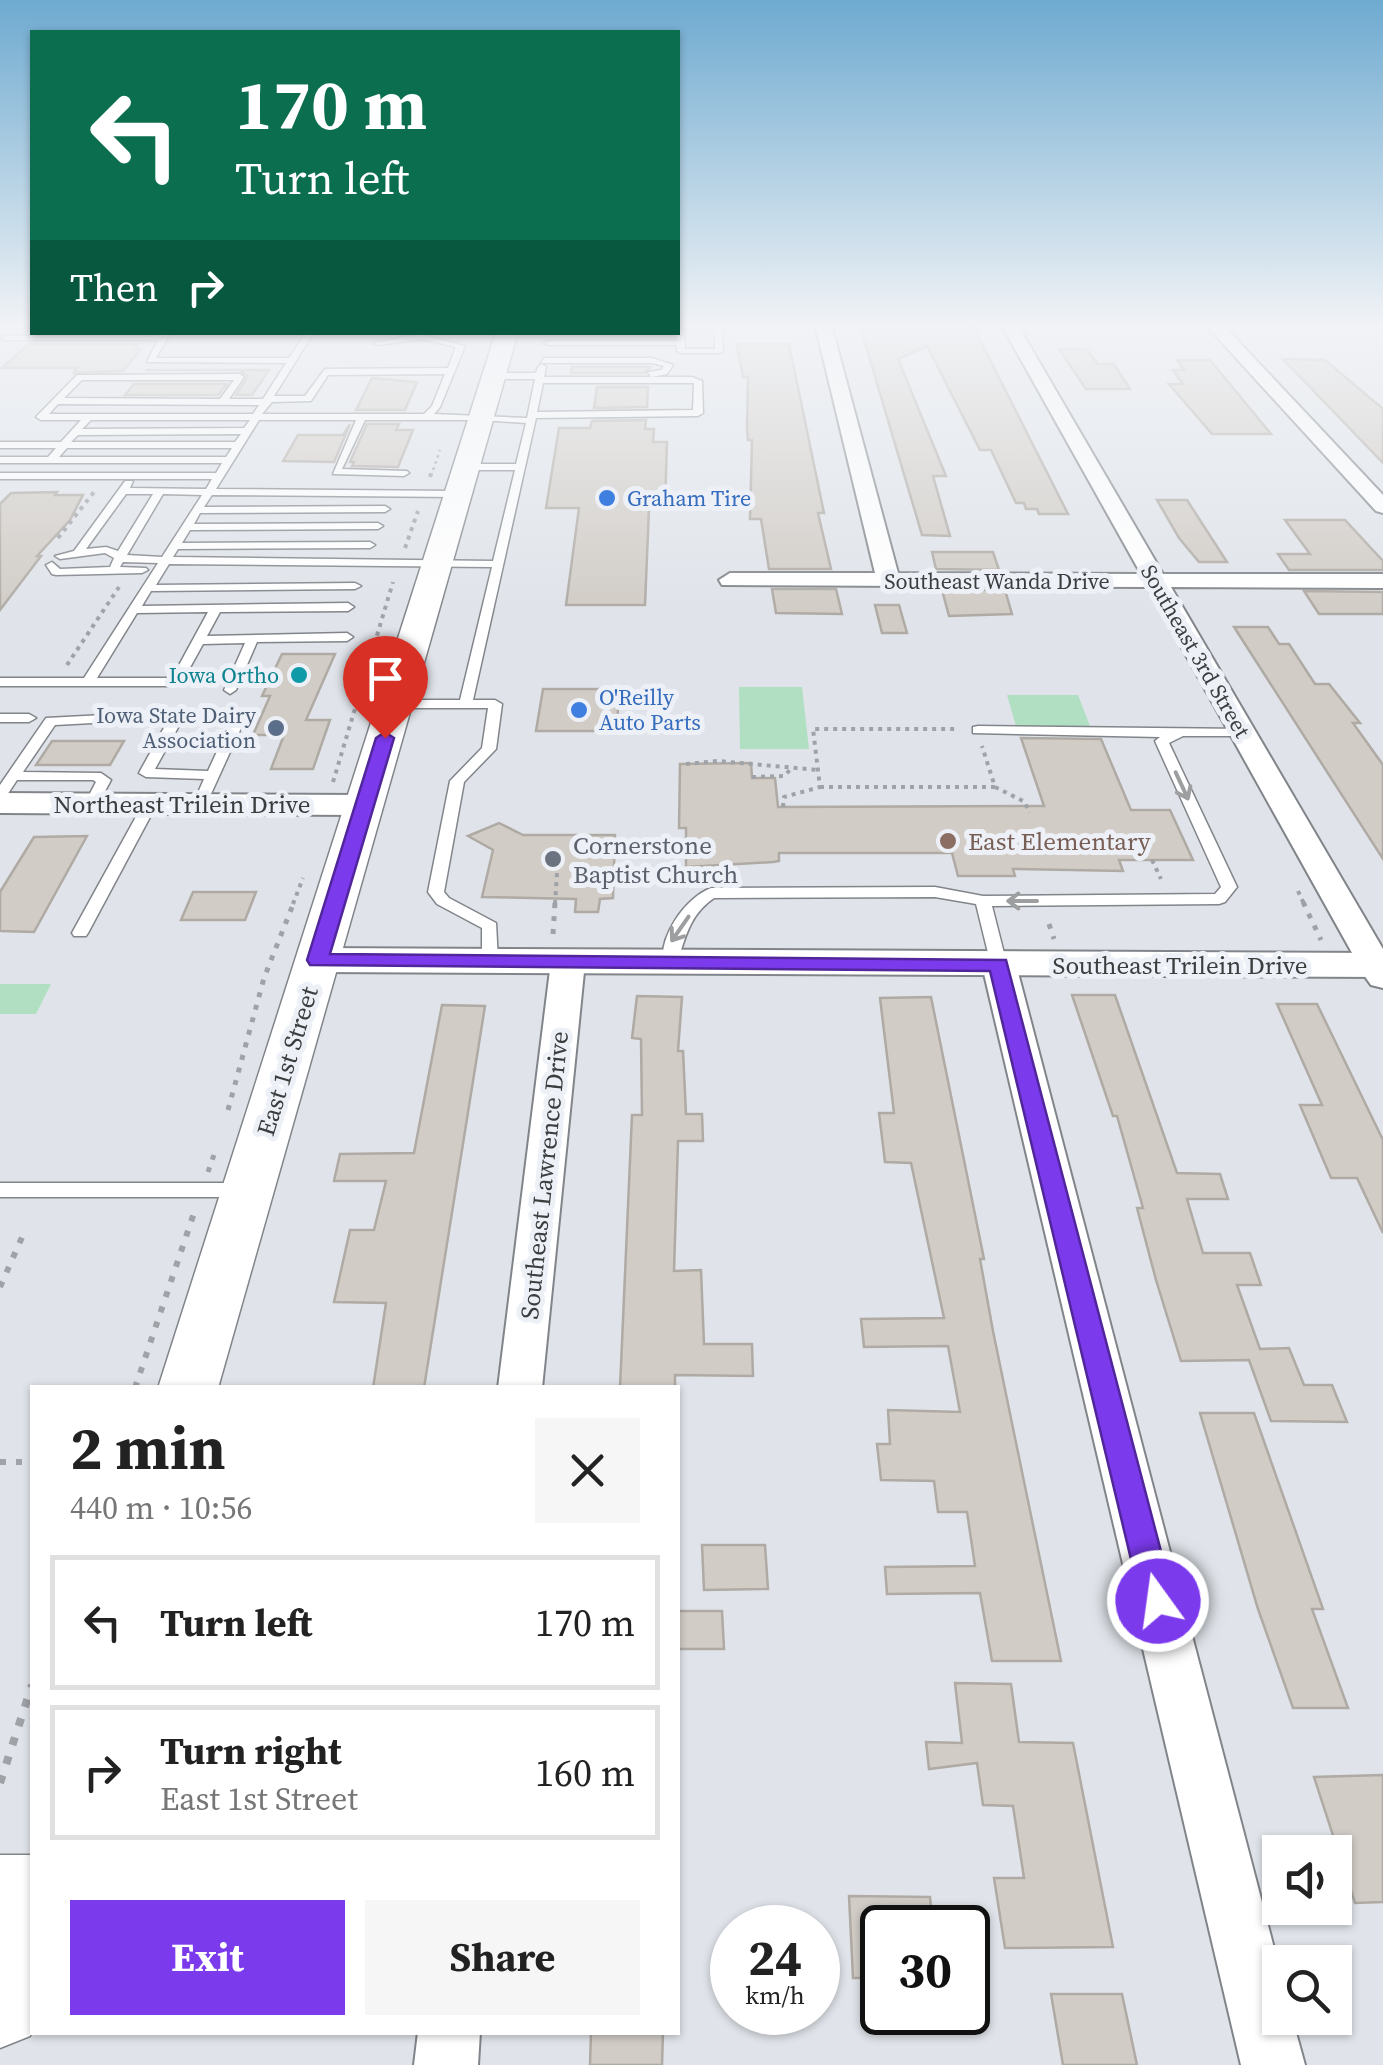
<!DOCTYPE html>
<html lang="en">
<head>
<meta charset="utf-8">
<style>
	:root { --surface:#fff; --page:#f6f6f6; --text:#222; --muted:#767676; --line:#e0e0e0; --accent:#7c3aed }
	body { margin:0; font-family:"Source Serif 4",serif; background:var(--page); color:var(--text); height:100vh; display:flex; flex-direction:column; font-size:38px; white-space:nowrap }
	* { box-sizing:border-box; margin:0 }
	p { font-size:32px; color:var(--muted) }
	.icon { flex:none; width:55px; height:55px; fill:none; stroke:currentColor; stroke-width:2; stroke-linecap:round; stroke-linejoin:round }
	.map { position:relative; flex:1; overflow:hidden }
	.panel { position:absolute; left:30px; top:1385px; width:650px; height:650px; display:flex; flex-direction:column; background:var(--surface); border-radius:0px; box-shadow:0 2px 8px #0004 }
	.panel>* { flex:none }
	.banner { position:absolute; left:30px; top:30px; width:650px; height:305px; border-radius:0px; box-shadow:0 2px 8px #0004; background:#0b6e4f; color:#fff; overflow:hidden }
	.tools { position:absolute; left:1262px; top:1835px; display:grid; gap:20px }
	.tools a { display:grid; place-items:center; width:90px; height:90px; border-radius:0px; background:var(--surface); box-shadow:0 2px 8px #0004; font-size:50px }
	.speed { position:absolute; left:710px; top:1905px; display:flex; gap:20px; font-size:50px; font-weight:700; text-align:center }
	.speed>* { display:grid; place-content:center; width:130px; height:130px; border-radius:50%; background:var(--surface); box-shadow:0 2px 8px #0004; line-height:1 }
	.speed small { font-size:25px; font-weight:400 }
	.speed .limit { border:5px solid #111; border-radius:15px; background:#fff; color:#111 }
	.pin { position:absolute; display:grid; place-items:center; width:85px; height:85px; color:#fff; margin:-102px -42px; border-radius:50% 50% 50% 0; rotate:-45deg; box-shadow:0 0 10px #0007 }
	.pin .icon { rotate:45deg }
	.me { position:absolute; width:110px; margin:-55px; rotate:346deg; stroke-linejoin:round; filter:drop-shadow(0 0 8px #0008) }
	.turn { display:flex; align-items:center; gap:35px; height:210px; padding:0 40px; font-size:45px }
	.turn .icon { width:130px; height:130px; stroke-width:2.5 }
	.turn b { display:block; font-size:70px; line-height:85px }
	.then { display:flex; align-items:center; height:95px; padding:0 40px; background:#0003; gap:20px; font-size:38px }
	.round { display:grid; place-items:center; flex:none; width:105px; height:105px; border-radius:0px; background:var(--page) }
	.headline { display:flex; align-items:center; justify-content:space-between; height:170px; padding:0 40px }
	h1 { font-size:60px; font-weight:700; line-height:75px }
	.cta { display:flex; gap:20px; margin-top:auto; padding:20px 40px }
	.cta a { flex:1; height:115px; border-radius:0px; background:var(--accent); color:#fff; font-size:40px; font-weight:700; line-height:115px; text-align:center }
	.cta a+a { background:var(--page); color:var(--text) }
	ul { padding:0; list-style:none }
	li { display:flex; align-items:center; gap:30px; height:135px; margin:0 20px 15px; padding:0 20px; border:5px solid var(--line); border-radius:0px }
	li div { flex:1 }
	li b { display:block; font-size:38px }
	li em { font-style:normal }
	.map>svg:first-child { display:block }
	.green { fill:#b1dfc2 }
	.building { fill:#d1ccc6; stroke:#afaaa4; stroke-width:2.5 }
	.lines { fill:none; stroke-linecap:round; stroke-linejoin:round }
	.service-casing { stroke:#81858a; stroke-width:3 }
	.minor-casing { stroke:#81858a; stroke-width:4 }
	.tertiary-casing { stroke:#81858a; stroke-width:4 }
	.secondary-casing { stroke:#81858a; stroke-width:3 }
	.path-far4 { stroke:#9fa2a7; stroke-width:2.5; stroke-dasharray:2.5 4; stroke-linecap:butt }
	.path-far3 { stroke:#9fa2a7; stroke-width:4; stroke-dasharray:4 5; stroke-linecap:butt }
	.path-far2 { stroke:#9fa2a7; stroke-width:5; stroke-dasharray:5 8; stroke-linecap:butt }
	.path-far1 { stroke:#9fa2a7; stroke-width:6; stroke-dasharray:6 10; stroke-linecap:butt }
	.path { stroke:#9fa2a7; stroke-width:8; stroke-dasharray:8 12; stroke-linecap:butt }
	.service { fill:#fff; fill-rule:evenodd }
	.minor { fill:#fff; fill-rule:evenodd }
	.tertiary { fill:#fff; fill-rule:evenodd }
	.secondary { fill:#fff; fill-rule:evenodd }
	.oneway { stroke:#9d9e9f }
	.route { fill:#7c3aed; stroke:#51269a; stroke-width:2.5 }
	.shop-dot { fill:#3f7fe0; stroke:#edf1f7; stroke-width:4 }
	.culture-dot { fill:#0f9aa8; stroke:#edf1f7; stroke-width:4 }
	.service-dot { fill:#5c6f8a; stroke:#edf1f7; stroke-width:4 }
	.education-dot { fill:#8d6e63; stroke:#edf1f7; stroke-width:4 }
	.worship-dot { fill:#6b7280; stroke:#edf1f7; stroke-width:4 }
	.labels { text-anchor:middle; stroke-width:10; stroke-linejoin:round; paint-order:stroke }
	.far-shop-label { font-size:22px; fill:#366cbe; stroke:#edf1f7; text-anchor:start }
	.far-street-label { font-size:22px; fill:#3b3d3f; stroke:#edf1f7 }
	.far-culture-label { font-size:22px; fill:#0d838f; stroke:#edf1f7; text-anchor:end }
	.far-service-label { font-size:22px; fill:#4e5e75; stroke:#edf1f7; text-anchor:end }
	.street-label { font-size:25px; fill:#3b3d3f; stroke:#edf1f7 }
	.education-label { font-size:25px; fill:#785e54; stroke:#edf1f7; text-anchor:start }
	.worship-label { font-size:25px; fill:#5b616d; stroke:#edf1f7; text-anchor:start }
</style>
</head>
<body>
<div class="map">
<svg width="1383" height="2065" viewBox="0 0 1383 2065">
	<rect width="100%" height="100%" fill="#e0e4ea"/>
	<path class="green" d="M739,687H802L809,749H740Z
		M1007,695H1078L1090,726H1016Z
		M0,984H51L36,1014H0Z"/>
	<path class="building" d="M972,325L967,327H973L981,342L1068,514H1039L1037,509H1026L1024,503H1016L991,450H980L927,346L898,359L946,476H933L950,536L922,535L860,326Z
		M29,344H139L135,349H141L123,371L74,373L77,368H2Z
		M737,344H789L824,513H818L831,569H769L761,519H750L752,440H748L747,428L748,377H743Z
		M1059,349H1086L1098,364H1114L1130,389H1086Z
		M1283,359L1325,360L1383,409V463Z
		M1177,360H1210L1271,434H1212L1169,384H1183L1173,370H1184Z
		M572,367H650L645,373H571Z
		M145,370H269L252,395H236L248,376L240,370Z
		M372,378L417,382L405,410H356Z
		M134,384H227L218,395H125Z
		M597,387H648L647,407L594,408Z
		M646,420L645,429H654L653,442H667L665,508H649L645,605H566L579,508H546L559,428H590L592,421Z
		M350,424L334,462L283,461L298,435H343Z
		M367,424H399L396,430H413L398,467L352,466L354,462H350Z
		M57,492L55,495H83L70,520L37,556H41L0,610V504L11,493Z
		M1157,500H1187L1227,562H1199L1179,538Z
		M1285,520H1345L1383,561V570H1289L1278,554H1310Z
		M932,552H993L999,570L936,569Z
		M772,589H836L842,614L776,613Z
		M942,590H1005L1012,614L949,616Z
		M1304,591L1383,592V614H1319Z
		M875,605H899L907,633H882Z
		M1234,627H1268L1279,644H1289L1315,684H1329L1360,723H1353L1383,765V859Z
		M282,654H335L306,720H330L313,769H271L284,735H253L270,696H262Z
		M543,689H620L616,731H536Z
		M1021,738L1101,739L1131,810H1170L1193,860H1119L1123,871L1013,869L1015,876H958L952,853H779V861L773,862L686,867V828H679L680,764L751,763L752,778H775L778,807L1044,806Z
		M52,741H124L110,765H36Z
		M499,823L523,835H615L613,898L600,899L598,912H575L576,899L482,897L493,850L468,836Z
		M87,836L34,932L0,931V892L34,837Z
		M193,892H256L245,920H181Z
		M1072,995H1115L1177,1173L1220,1174L1228,1199H1187L1203,1253H1250L1261,1285H1237L1260,1349L1289,1348L1304,1385H1332L1347,1422L1271,1421L1249,1360L1181,1361L1156,1280L1137,1208H1143L1117,1116H1113Z
		M637,996L682,997L678,1051H683L686,1114H702L703,1141H678L674,1271L701,1270L704,1344H752L753,1376L675,1375V1388H620L632,1115H642L641,1039L632,1038Z
		M931,997L984,1259H980L993,1331L1061,1661H992L980,1593L887,1594L885,1567L975,1566L967,1512H938L934,1481L881,1480L877,1444H890L888,1410L960,1412L948,1346L864,1347L861,1319L944,1318L911,1163L885,1162L879,1113H894L880,998Z
		M1277,1004H1317L1383,1140V1233L1357,1178H1331L1300,1105H1322Z
		M442,1005L485,1006L427,1369L424,1388H373L386,1303L334,1302L350,1230H374L386,1181H334L340,1154L414,1153Z
		M1200,1413H1254L1323,1609H1312L1348,1708H1293L1258,1609Z
		M702,1545H765L768,1589L704,1590Z
		M678,1611H722L724,1649H678Z
		M955,1683L1011,1684L1019,1742L1073,1743L1113,1947L1005,1948L994,1878H1024L1013,1806L983,1805L977,1763L929,1769L926,1742L962,1743Z
		M1383,1775V1902L1355,1903L1314,1777Z
		M849,1896L930,1897L933,1928H882V1978H853Z
		M1051,1994H1122L1137,2065H1063Z
		M591,2032H663L662,2065H590Z"/>
	<g class="lines">
		<g class="service-casing">
			<path id="service" d="M678,324H722L723,351L719,353H681L677,351V345H548L544,343L548,341H677ZM684,328H715V349H685Z
				M163,332H171L156,358H289L306,332H314L274,396H305L325,369L448,368L456,347L422,339L378,345L374,343L429,332L427,336L465,346L440,407L434,414L527,418L535,379H494L490,376L494,373H536L538,367L542,364L546,367L544,377H692L702,381L703,413L698,416L536,418L473,700H495L502,704L496,749L464,782L444,892L449,898L496,923L498,961L496,965L490,966L482,961V928L437,904L428,892L450,781L482,748L488,708H395L388,704L395,700H460L492,567L169,564L156,585L355,583L361,586L355,589L151,591L142,606L348,603L354,607L348,611L220,612L207,636L347,633L353,637L347,641L257,642L236,690L230,694L224,690L245,643L203,644L182,682L176,686H0V678H84L158,563L123,562L120,567L146,568L148,570L142,573L56,575L52,574L46,565L52,562L60,569L110,567L114,558L105,553L60,559L55,556L74,551L125,481H133L130,488L206,489L212,479H0V473H216L222,463H0V457H48L56,448H0V442H61L81,420H41L36,417L77,375L240,374L244,377L229,399H263L286,363L147,362L158,340H5L1,338L5,336H161ZM445,374L432,406L424,414H262L272,402L311,401L328,375ZM82,380H234L220,399L64,398ZM543,383H694L693,410L537,412ZM58,404L259,405L253,414H49ZM91,420H250L244,428L82,429ZM259,420H356L333,474L404,476L409,473L407,471L342,469L365,420H481L526,423L516,464H467L462,467L467,470H515L493,561L173,557L178,549L370,548L375,545L370,542L182,543L190,530L378,529L383,526L378,523L194,524L200,513L385,512L390,509L385,506L204,507L212,495L459,497L464,494L459,491L216,489ZM241,434L235,442H71L78,435ZM67,448H232L226,457H59ZM126,494H153L118,551L106,547L86,549ZM163,494L202,495L162,557L127,555ZM208,612L172,678H97L137,613Z
				M544,358H652L673,365L667,374L651,377L648,372L661,370L664,366L652,363H541Z
				M143,713L148,714V720L55,725L23,772L101,773L111,780L97,806H87L85,803L96,782L93,780H17L5,798L0,799V785L46,718Z
				M239,713L246,717L205,807L200,808L193,804L204,779L146,777L139,773L171,715ZM231,721L208,771L155,769L181,722Z
				M0,714H29L36,718L29,722H0Z
				M978,726L1247,729V735L1242,736H1183L1169,743L1237,887L1225,902L1219,904L992,906L1007,965L999,970L991,965L976,904L935,897L714,898C689,915 685,939 676,966H664C657,938 685,898 711,888L935,887L983,896L1215,894L1221,887L1155,741L1160,737L973,733V727Z
				M150,800L157,804L88,933L86,936H74L72,933L143,804Z
				M0,1183H242L249,1185L252,1190L249,1195L242,1197H0Z
				M0,1855H32V1883H0Z"/>
		</g>
		<g class="minor-casing">
			<path id="minor" d="M815,324H831L898,573L1141,574L1001,324H1017L1163,574H1383V588L1171,587L1383,949V988L1371,985L1366,978L1148,587L722,585L719,580L730,573H875Z
				M1205,324H1222L1383,495V513L1376,511Z
				M568,952L580,955L585,962L542,1388H498L551,962L556,955Z
				M999,955L1011,958L1016,965L1280,1971V2018H1292L1305,2065H1241L982,965L987,958Z
				M418,2032H480L478,2065H414Z"/>
		</g>
		<g class="tertiary-casing">
			<path id="tertiary" d="M0,793L365,795L377,798L382,805L377,812L365,815L0,813Z
				M318,948L1383,953V977L318,972L304,969L298,960L304,951Z"/>
		</g>
		<g class="secondary-casing">
			<path id="secondary" d="M496,332H518L218,1388H158Z
				M32,1859V2028L30,2036L0,2048V1880L4,1871Z"/>
		</g>
		<path class="path-far4" d="M431,476L440,450"/>
		<path class="path-far3" d="M430,477L431,473
			M58,538L94,492
			M405,548L418,511
			M67,665L119,587
			M686,764L718,761L818,770
			M752,777L784,776L790,770
			M333,782L393,582
			M820,787H995L982,746
			M995,787L1025,802L1029,813
			M783,807L784,797L820,787L813,729H959
			M1152,860L1161,879
			M726,862V874
			M1298,891L1304,904
			M293,904L303,878
			M555,904L557,873"/>
		<path class="path-far2" d="M1303,902L1321,940
			M1049,924L1054,939
			M553,934L555,902
			M228,1110L264,978L294,902
			M208,1172L216,1149"/>
		<path class="path-far1" d="M0,1287L23,1235
			M135,1388L195,1210
			M0,1462H32"/>
		<path class="path" d="M0,1783L32,1685"/>
		<use href="#service" class="service"/>
		<use href="#minor" class="minor"/>
		<use href="#tertiary" class="tertiary"/>
		<use href="#secondary" class="secondary"/>
	</g>
	<defs><path id="oneway-shaft" d="M-6 0H5M1.5-3L5.5 0L1.5 3" fill="none" stroke-width="1.6" stroke-linecap="round" stroke-linejoin="round" transform="scale(2.5)"/></defs>
	<g class="oneway">
		<use href="#oneway-shaft" transform="translate(1182 786) rotate(65)"/>
		<use href="#oneway-shaft" transform="translate(1022 901) rotate(180)"/>
		<use href="#oneway-shaft" transform="translate(680 929) rotate(125)"/>
	</g>
	<linearGradient id="sky" x2="0" y2="1"><stop stop-color="#6eaad0"/><stop offset="0.53" stop-color="#f1f3f6"/><stop offset="1" stop-color="#f1f3f6" stop-opacity="0"/></linearGradient>
	<rect width="1383" height="613" fill="url(#sky)"/>
	<path class="route" d="M385,732L394,738L330,954L1006,960L1174,1601L1169,1611L1158,1615L1146,1611L1141,1601L990,971L310,965L307,960L376,738Z"/>
	<g class="shop-dot">
		<circle cx="607" cy="498" r="10"/>
		<circle cx="579" cy="710" r="10"/>
	</g>
	<circle class="culture-dot" cx="299" cy="675" r="10"/>
	<circle class="service-dot" cx="276" cy="728" r="10"/>
	<circle class="education-dot" cx="948" cy="841" r="10"/>
	<circle class="worship-dot" cx="553" cy="859" r="10"/>
	<g class="labels">
		<g class="far-shop-label">
			<text x="627" y="506">Graham Tire</text>
			<text x="599" y="705">O'Reilly<tspan x="599" dy="25">Auto Parts</tspan></text>
		</g>
		<g class="far-street-label">
			<text x="997" y="589">Southeast Wanda Drive</text>
			<text transform="translate(1196 651) rotate(60)" y="8">Southeast 3rd Street</text>
		</g>
		<g class="far-culture-label">
			<text x="279" y="683">Iowa Ortho</text>
		</g>
		<g class="far-service-label">
			<text x="256" y="723">Iowa State Dairy<tspan x="256" dy="25">Association</tspan></text>
		</g>
		<g class="street-label">
			<text x="182" y="813">Northeast Trilein Drive</text>
			<text x="1180" y="974">Southeast Trilein Drive</text>
			<text transform="translate(287 1061) rotate(-73)" y="9">East 1st Street</text>
			<text transform="translate(544 1175) rotate(-84)" y="9">Southeast Lawrence Drive</text>
		</g>
		<g class="education-label">
			<text x="968" y="850">East Elementary</text>
		</g>
		<g class="worship-label">
			<text x="573" y="854">Cornerstone<tspan x="573" dy="29">Baptist Church</tspan></text>
		</g>
	</g>
</svg>
<div class="tools">
<a><svg class="icon" aria-label="sound" viewBox="0 0 24 24"><path d="M4 9h4l5-4v14l-5-4H4zM17 9q2 3 0 6"/></svg></a>
<a><svg class="icon" aria-label="search" viewBox="0 0 24 24"><circle cx="10" cy="10" r="6"/><path d="M15 15l6 6"/></svg></a>
</div>
<div class="speed"><div>24<small>km/h</small></div><div class="limit">30</div></div>
<div class="pin" style="left:385px;top:738px;background:#d93025"><svg class="icon" aria-label="arrive" viewBox="0 0 24 24"><path d="M6 21V4h12l-3 4 3 4H6"/></svg></div>
<svg class="me" style="left:1158px;top:1601px" viewBox="-20 -20 40 40"><circle r="17" fill="#7c3aed" stroke="#fff" stroke-width="3"/><path d="M0-11L8 9 0 5-8 9z" fill="#fff"/></svg>
<div class="banner">
<div class="turn"><svg class="icon" aria-label="left" viewBox="0 0 24 24"><path d="M17 20v-9H6M10 6l-5 5 5 5"/></svg><div><b>170 m</b>Turn left</div></div>
<div class="then">Then<svg class="icon" aria-label="right" viewBox="0 0 24 24"><path d="M7 20v-9h11M14 6l5 5-5 5"/></svg></div>
</div>
<section class="panel">
<div class="headline"><div><h1>2 min</h1><p>440 m · 10:56</p></div><a class="round"><svg class="icon" aria-label="close" viewBox="0 0 24 24"><path d="M6 6l12 12M18 6L6 18"/></svg></a></div>
<ul>
<li><svg class="icon" aria-label="left" viewBox="0 0 24 24"><path d="M17 20v-9H6M10 6l-5 5 5 5"/></svg><div><b>Turn left</b></div><em>170 m</em></li>
<li><svg class="icon" aria-label="right" viewBox="0 0 24 24"><path d="M7 20v-9h11M14 6l5 5-5 5"/></svg><div><b>Turn right</b><p>East 1st Street</p></div><em>160 m</em></li>
</ul>
<div class="cta"><a>Exit</a><a>Share</a></div>
</section>
</div>
</body>
</html>
